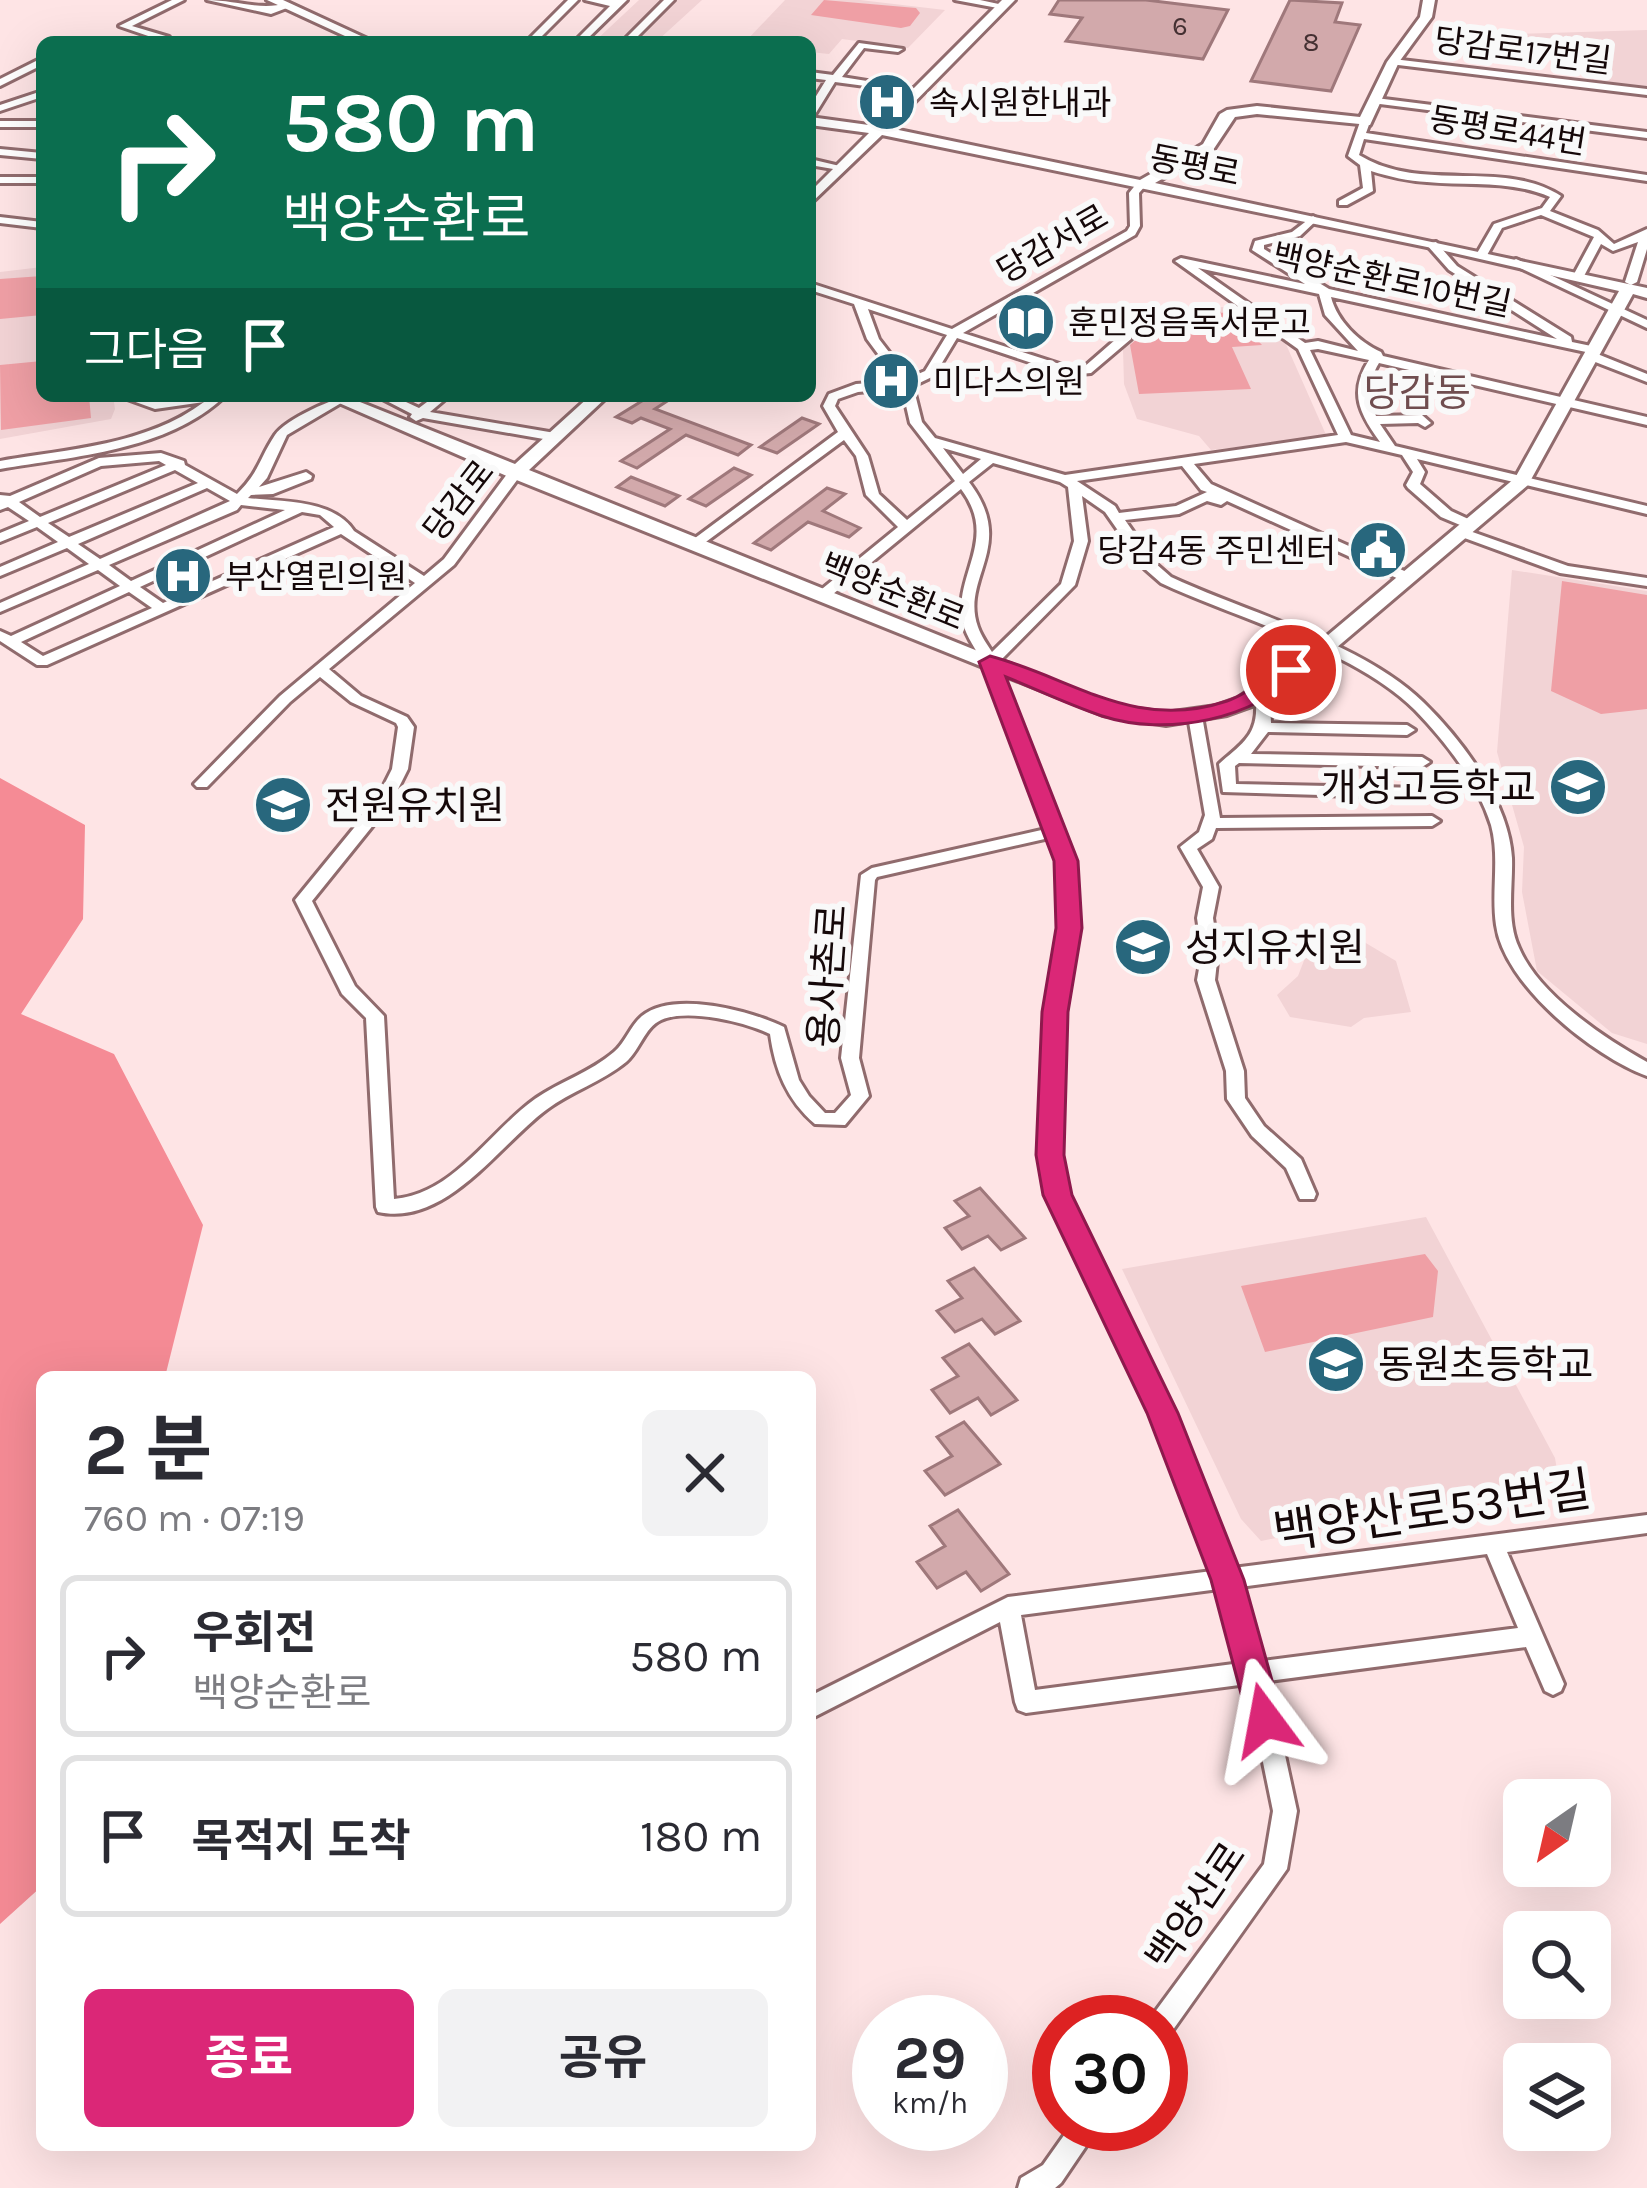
<!DOCTYPE html>
<html lang="ko">
<head>
<meta charset="utf-8">
<style>
	:root { --surface:#fff; --page:#f2f2f3; --text:#2b2b33; --muted:#7c7c81; --line:#e1e1e2; --accent:#db2777 }
	body { margin:0; font-family:Karla,"Noto Sans KR",sans-serif; background:var(--page); color:var(--text); height:100vh; display:flex; flex-direction:column; font-size:45px; white-space:nowrap }
	* { box-sizing:border-box; margin:0 }
	p { font-size:39px; color:var(--muted) }
	.icon { flex:none; width:66px; height:66px; fill:none; stroke:currentColor; stroke-width:2; stroke-linecap:round; stroke-linejoin:round }
	.map { position:relative; flex:1; overflow:hidden }
	.panel { position:absolute; left:36px; top:1371px; width:780px; height:780px; display:flex; flex-direction:column; background:var(--surface); border-radius:18px; box-shadow:0 12px 48px #0002 }
	.panel>* { flex:none }
	.guide { position:absolute; left:36px; top:36px; width:780px; height:366px; border-radius:18px; box-shadow:0 12px 48px #0002; background:#0b6e4f; color:#fff; overflow:hidden }
	.needle { width:78px; rotate:214deg }
	.tools { position:absolute; left:1503px; top:1779px; display:grid; gap:24px }
	.tools a { display:grid; place-items:center; width:108px; height:108px; border-radius:18px; background:var(--surface); box-shadow:0 12px 48px #0002; font-size:60px }
	.speed { position:absolute; left:852px; top:1995px; display:flex; gap:24px; font-size:60px; font-weight:700; text-align:center }
	.speed>* { display:grid; place-content:center; width:156px; height:156px; border-radius:50%; background:var(--surface); box-shadow:0 12px 48px #0002; line-height:1 }
	.speed small { font-size:30px; font-weight:400 }
	.speed .limit { border:18px solid #d22; background:#fff; color:#111 }
	.pin { position:absolute; display:grid; place-items:center; width:102px; height:102px; color:#fff; margin:-51px; border:6px solid #fff; border-radius:50%; box-shadow:0 3px 12px #0007 }
	.me { position:absolute; width:132px; margin:-66px; rotate:347deg; stroke-linejoin:round; filter:drop-shadow(0 0 9px #0008) }
	.turn { display:flex; align-items:center; gap:42px; height:252px; padding:0 48px; font-size:54px }
	.turn .icon { width:156px; height:156px; stroke-width:2.5 }
	.turn b { display:block; font-size:84px; line-height:102px }
	.then { display:flex; align-items:center; height:114px; padding:0 48px; background:#0003; gap:24px; font-size:45px }
	.round { display:grid; place-items:center; flex:none; width:126px; height:126px; border-radius:18px; background:var(--page) }
	.headline { display:flex; align-items:center; justify-content:space-between; height:204px; padding:0 48px }
	h1 { font-size:72px; font-weight:700; line-height:90px }
	.button { display:flex; gap:24px; margin-top:auto; padding:24px 48px }
	.button a { flex:1; height:138px; border-radius:18px; background:var(--accent); color:#fff; font-size:48px; font-weight:700; line-height:138px; text-align:center }
	.button a+a { background:var(--page); color:var(--text) }
	ul { padding:0; list-style:none }
	li { display:flex; align-items:center; gap:36px; height:162px; margin:0 24px 18px; padding:0 24px; border:6px solid var(--line); border-radius:18px }
	li div { flex:1 }
	li b { display:block; font-size:45px }
	li em { font-style:normal }
	.map>svg:first-child { display:block }
	.built { fill:#f2d3d5 }
	.green { fill:#ef9fa5 }
	.forest { fill:#f58b95 }
	.building { fill:#d2a9ab; stroke:#9f787b; stroke-width:3 }
	.lines { fill:none; stroke-linecap:round; stroke-linejoin:round }
	.minor-casing { stroke:#906b6d; stroke-width:6 }
	.major-casing { stroke:#906b6d; stroke-width:6 }
	.minor { fill:#fff; fill-rule:evenodd }
	.major { fill:#fff; fill-rule:evenodd }
	.route { fill:#db2777; stroke:#8e194d; stroke-width:3 }
	.labels { text-anchor:middle; stroke-width:12; stroke-linejoin:round; paint-order:stroke }
	.far-number-label { font-size:27px; fill:#443032 }
	.far-street-label { font-size:33px; fill:#150809; stroke:#f9f9f9 }
	.far-poi-label { font-size:33px; fill:#150809; stroke:#f9f9f9; text-anchor:start }
	.far-quarter-label { font-size:39px; fill:#704d4f; stroke:#f9f9f9 }
	.poi-label { font-size:39px; fill:#150809; stroke:#f9f9f9; text-anchor:start }
	.street-label { font-size:39px; fill:#150809; stroke:#f9f9f9 }
	.near-street-label { font-size:48px; fill:#150809; stroke:#f9f9f9 }
</style>
</head>
<body>
<div class="map">
<svg width="1647" height="2188" viewBox="0 0 1647 2188">
	<rect width="100%" height="100%" fill="#fee4e5"/>
	<path class="built" d="M639,0H702L656,42H594Z
		M785,0H860L945,10L908,48L842,39L829,54L810,52V42H745Z
		M1647,30V89L1593,83L1587,61L1544,52L1514,34Z
		M42,267V396H113L115,409L111,419L0,439V272Z
		M1237,306L1285,342L1327,437L1211,450L1199,436L1137,419L1124,384L1122,315Z
		M1512,570L1647,591V1044L1612,1033L1537,971L1522,892L1524,847L1497,752Z
		M1349,933L1396,961L1411,1012L1364,1018L1351,1027L1290,1017L1277,995L1298,976L1310,945Z
		M1426,1217L1555,1458L1557,1470L1467,1500L1261,1541L1241,1519L1122,1269Z"/>
	<path class="green" d="M824,0L916,8L920,13L910,26L901,28L811,15Z
		M42,276V315L0,319V279Z
		M1231,312L1262,345L1232,347L1251,389L1139,394L1130,345L1138,338L1131,320Z
		M42,361V396H89L91,418L1,430L0,365Z
		M1562,581L1647,595V709L1601,714L1551,691Z
		M1425,1254L1438,1271L1433,1317L1265,1352L1241,1286Z"/>
	<path class="forest" d="M0,778L85,825L83,919L21,1014L114,1054L203,1225L165,1377H42V1886L0,1924Z"/>
	<path class="building" d="M1059,0H1146L1228,10L1203,59L1066,41L1082,18L1050,14Z
		M1290,0L1342,3L1335,22L1360,25L1331,91L1251,81Z
		M650,396H675L655,409L751,445L738,455L686,435L637,468L621,461L670,429L641,418L632,423L616,417Z
		M802,418L819,424L777,453L760,447Z
		M734,468L751,475L706,506L689,499Z
		M631,477L679,496L665,506L617,487Z
		M827,488L845,494L823,511L860,528L849,537L808,522L771,550L754,543Z
		M980,1188L1025,1238L1001,1250L988,1236L962,1249L945,1228L969,1216L955,1201Z
		M974,1268L1020,1321L995,1334L982,1319L955,1332L937,1311L962,1298L948,1281Z
		M969,1344L1017,1400L991,1415L978,1398L950,1413L932,1390L958,1376L943,1358Z
		M964,1422L1000,1464L945,1495L925,1471L952,1456L937,1437Z
		M958,1510L1009,1574L981,1591L966,1572L937,1588L917,1562L945,1546L930,1526Z"/>
	<g class="lines">
		<g class="minor-casing">
			<path id="minor" d="M172,0H184L132,26L169,37V41L154,42L157,39L119,26Z
				M207,0C235,0 261,11 287,3L292,6L271,14Z
				M568,0H578L536,42H526Z
				M585,0H627L584,42H574L610,6Z
				M664,0H674L632,42H622Z
				M955,0H980L1008,6L1003,9Z
				M859,43L903,49L898,52L864,48L842,77L923,90L918,93L835,82L814,116L810,117V106L826,80L810,78V72L833,75Z
				M42,58V65L0,86V79Z
				M1393,59L1647,89V95L1390,64L1388,62Z
				M42,91V97L0,111V105Z
				M1376,98L1647,132V138L1372,103L1371,101Z
				M1365,119L1370,122L1366,133L1647,175V181L1364,139L1359,155C1422,194 1503,158 1561,196L1550,211L1598,230L1614,244L1647,229V249L1637,282L1631,285L1625,282L1638,242L1613,251L1601,244L1584,276H1576L1574,274L1594,237L1541,215L1502,228L1486,257H1478L1476,255L1494,224L1542,208L1550,197C1511,180 1468,186 1427,182C1408,181 1390,177 1371,171L1373,191L1347,205H1339V201L1363,188L1360,165L1348,156L1360,122Z
				M0,121H42V127H0Z
				M0,149L42,153V159L0,155Z
				M810,159L844,167L839,170L810,165Z
				M0,177H42V183H0Z
				M1137,183L1146,185L1139,193L1140,226L1135,235L963,333L1069,367H1084L1123,333H1131V339L1091,373L1068,375L957,338L934,376L913,386L922,422L935,438L1065,475L1338,435L1298,349L1175,261L1181,258L1305,284L1252,250L1255,241L1292,232L1313,216L1318,219L1300,236L1264,245V249L1329,289L1557,339L1449,270L1426,244L1436,242L1457,266L1571,337L1572,342L1596,347L1598,350L1595,353L1647,374V382L1585,358L1586,352L1331,297C1337,321 1359,342 1381,352L1383,356L1647,417V425L1379,363C1368,381 1368,396 1376,416L1422,415L1431,423L1425,427L1418,423L1380,424L1395,446L1647,506V514L1417,459L1425,472L1420,484L1451,511L1477,523L1479,526L1472,530L1441,517L1408,488L1406,485L1413,472L1402,455L1346,442L1194,464L1211,484L1411,574V580H1401L1227,501L1221,505L1207,501L1179,514L1125,520L1155,563L1171,577C1248,613 1363,643 1423,702C1462,740 1509,802 1512,858C1513,887 1506,920 1519,948C1539,995 1604,1038 1647,1062V1076C1593,1056 1504,985 1496,925C1491,892 1500,858 1491,825C1478,783 1445,741 1415,710C1355,650 1238,619 1161,583L1145,569L1105,512L1082,496L1088,541L1075,585L998,663L1074,861L1077,928L1064,1012L1059,1155L1066,1195L1172,1413L1233,1568L1647,1515V1533L1507,1552L1564,1684L1561,1691L1553,1695L1545,1691L1526,1647L1269,1681L1297,1811L1287,1869L1170,2034L1161,2038V2022H1149L1152,2016L1264,1864L1273,1811L1247,1684L1026,1713L1018,1710L1015,1702L1000,1622L810,1719V1696L1008,1597L1212,1571L1152,1413L1048,1195L1041,1155L1046,1012L1061,928L1058,861L1049,838L877,877L875,880L859,1058L869,1096L845,1125L815,1124C787,1100 775,1070 770,1034C745,1022 688,1008 661,1020C644,1028 640,1050 626,1062C602,1082 571,1091 546,1110C499,1145 446,1227 378,1212L376,1207L366,1018L342,994L295,900L376,801L392,769L398,727L396,723L351,702L320,677L290,702L207,787H197L194,784L280,696L415,583L341,534L47,665H37L0,641V631L11,636L120,586L98,570L0,612V603L89,564L67,548L0,576V567L58,542L37,527L0,542V533L29,521L8,507L0,510V495L10,496L99,458L161,453L184,461L185,465L237,494C260,471 259,459 275,435C285,420 335,396 353,396L287,435L267,478L259,487L306,472L312,476L311,479L273,494L251,495L248,498C285,502 334,500 354,531L424,576L444,559L510,470H520V476L454,565L329,669L361,696L407,717L414,727L408,769L391,803L312,901L355,986L384,1016L394,1199C454,1194 489,1132 535,1099C559,1082 591,1072 614,1052C626,1042 630,1026 642,1016C674,990 751,1011 784,1027L799,1080L809,1096L825,1113H835L851,1095L841,1058L861,875L872,868L1046,829C1025,774 1007,717 983,664C977,650 966,637 963,623C952,575 1000,540 961,489L827,599H817V593L898,527L866,495L856,456L844,440L699,547L694,548L687,544L838,432L823,406L829,394L856,384L898,381L867,339L854,304L810,290V283L952,329L1127,231L1130,226L1129,193ZM1198,268L1319,294L1325,315L1358,351L1318,341L1305,343ZM868,309L947,335L925,371L909,378L879,339ZM1318,349L1369,360C1348,393 1360,414 1380,442L1351,435L1310,350ZM902,388L910,423L955,481L907,520L879,494L868,456L835,406L838,399L858,392ZM943,448L981,459L963,474ZM159,461L166,465L40,517L19,502L101,466ZM993,463L1060,482L1068,487L1074,541L1061,584L992,652C987,644 981,636 978,627C960,577 1018,546 969,482ZM1182,466L1201,490L1207,492L1176,506L1119,513L1115,506L1077,481ZM175,470L198,483L69,537L48,523ZM207,488L230,501L100,559L78,544ZM241,505L285,510L131,581L109,565L237,510ZM302,512L320,515L334,527L163,603L140,587ZM129,592L152,608L43,656L21,642ZM1487,1554L1518,1628L1263,1661L1240,1587ZM1219,1589L1241,1663L1035,1690L1021,1615Z
				M0,217L42,222V228L0,223Z
				M1516,259L1647,320V328L1512,264L1510,262Z
				M119,396C133,396 147,401 161,400C183,400 203,396 225,396C167,451 75,456 0,469V461C68,449 147,445 204,402L155,409Z
				M377,396H393L419,408L435,396H449L430,412L555,433L561,437L555,441L423,418L416,421L410,417L412,414Z
				M1464,529L1568,566L1647,578V586L1560,573L1459,536V530Z
				M1254,691L1270,703L1271,723L1407,725L1415,730L1407,735L1268,732L1251,754L1422,757L1430,762L1422,767L1239,763L1235,766L1236,784L1423,788L1431,793L1423,798L1223,792L1219,764C1240,745 1258,736 1256,704L1247,695Z
				M1195,711L1202,716L1220,818L1432,816L1440,821L1432,826L1216,828L1212,839L1197,849L1219,887L1213,918L1218,952L1215,980L1244,1071L1245,1098L1264,1126L1301,1159L1316,1194L1314,1199H1300L1286,1168L1252,1136L1227,1099L1226,1071L1197,980L1202,952L1197,918L1203,887L1180,847L1199,832L1205,815L1188,716Z
				M1072,2124H1101L1061,2183L1055,2188H1018L1021,2178L1043,2165Z"/>
		</g>
		<g class="major-casing">
			<path id="major" d="M267,0H283L374,42H358Z
				M1002,0H1015L889,128L1140,180L1203,144L1220,114L1227,110L1257,106L1360,117L1387,62L1420,17L1423,0H1435L1432,17L1399,62L1370,125L1257,114L1235,117L1213,150L1155,183L1647,288V298L1633,294L1528,485L1329,654L1252,706L1227,715L1166,725L1103,715L509,477L323,396H345L515,464L590,396H608L529,470L1114,706L1166,713L1216,706L1238,698L1315,646L1515,478L1619,291L1432,248L882,135L810,204V192L869,133L810,125V117L876,126Z"/>
		</g>
		<use href="#minor" class="minor"/>
		<use href="#major" class="major"/>
	</g>
	<path class="route" d="M990,656C1073,678 1134,732 1227,701C1246,695 1266,677 1283,666L1291,664L1302,670C1255,720 1166,737 1102,716C1069,705 1038,690 1006,677L1078,861L1082,928L1068,1012L1064,1155L1072,1195L1178,1413L1244,1580L1283,1720L1278,1732L1265,1736L1253,1732L1248,1720L1211,1580L1147,1413L1043,1195L1036,1155L1042,1012L1056,928L1054,861L979,662Z"/>
	<defs>
		<g id="hospital-disc" transform="scale(3)"><circle r="9.5" fill="#28677d" stroke="#f9f9f9"/><path d="M-5-5h3v3.5h4V-5h3V5h-3V1.5h-4V5h-3Z" fill="#fff"/></g>
		<g id="library-disc" transform="scale(3)"><circle r="9.5" fill="#28677d" stroke="#f9f9f9"/><path d="M-6-4Q-3-5.5-.7-3.5V5Q-3 3-6 4ZM6-4Q3-5.5 .7-3.5V5Q3 3 6 4Z" fill="#fff"/></g>
		<g id="civic-disc" transform="scale(3)"><circle r="9.5" fill="#28677d" stroke="#f9f9f9"/><path d="M-.6-6.5H3V-4.5H.6V-3L4-1V1h2V6H-6V1h2V-1L-.6-3ZM-1.2 2.5V6h2.4V2.5Z" fill="#fff"/></g>
		<g id="school-disc" transform="scale(3)"><circle r="9.5" fill="#28677d" stroke="#f9f9f9"/><path d="M0-5L7-2L0 1L-7-2ZM-4 1L0 2.5L4 1V4Q0 6-4 4Z" fill="#fff"/></g>
	</defs>
	<g fill-rule="evenodd">
		<use href="#hospital-disc" x="887" y="102"/>
		<use href="#library-disc" x="1026" y="322"/>
		<use href="#hospital-disc" x="891" y="381"/>
		<use href="#civic-disc" x="1378" y="550"/>
		<use href="#hospital-disc" x="183" y="576"/>
		<use href="#school-disc" x="1578" y="787"/>
		<use href="#school-disc" x="283" y="805"/>
		<use href="#school-disc" x="1143" y="947"/>
		<use href="#school-disc" x="1336" y="1364"/>
	</g>
	<g class="labels">
		<g class="far-number-label">
			<text x="1180" y="35">6</text>
			<text x="1311" y="51">8</text>
		</g>
		<g class="far-street-label">
			<text transform="translate(1523 50) rotate(7)" y="12">당감로17번길</text>
			<text transform="translate(1508 130) rotate(9)" y="12">동평로44번</text>
			<text transform="translate(1195 165) rotate(11)" y="12">동평로</text>
			<text transform="translate(1052 243) rotate(-30)" y="12">당감서로</text>
			<text transform="translate(1392 279) rotate(12)" y="12">백양순환로10번길</text>
			<text transform="translate(458 500) rotate(-52)" y="12">당감로</text>
			<text transform="translate(893 591) rotate(22)" y="12">백양순환로</text>
		</g>
		<g class="far-poi-label">
			<text x="929" y="114">속시원한내과</text>
			<text x="1068" y="334">훈민정음독서문고</text>
			<text x="933" y="393">미다스의원</text>
			<text x="1336" y="562" text-anchor="end">당감4동 주민센터</text>
			<text x="225" y="588">부산열린의원</text>
		</g>
		<g class="far-quarter-label">
			<text x="1417" y="406">당감동</text>
		</g>
		<g class="poi-label">
			<text x="1536" y="801" text-anchor="end">개성고등학교</text>
			<text x="325" y="819">전원유치원</text>
			<text x="1185" y="961">성지유치원</text>
			<text x="1378" y="1378">동원초등학교</text>
		</g>
		<g class="street-label">
			<text transform="translate(827 976) rotate(-86)" y="14">용사촌로</text>
			<text transform="translate(1195 1906) rotate(-56)" y="14">백양산로</text>
		</g>
		<g class="near-street-label">
			<text transform="translate(1432 1510) rotate(-8)" y="17">백양산로53번길</text>
		</g>
	</g>
</svg>
<div class="tools">
<a><svg class="needle" viewBox="-14 -14 28 28"><path d="M0-13l5 13h-10z" fill="#e53935"/><path d="M0 13l5-13h-10z" fill="#7c7c81"/></svg></a>
<a><svg class="icon" aria-label="search" viewBox="0 0 24 24"><circle cx="10" cy="10" r="6"/><path d="M15 15l6 6"/></svg></a>
<a><svg class="icon" aria-label="layers" viewBox="0 0 24 24"><path d="M12 4l9 5-9 5-9-5zM3 14l9 5 9-5"/></svg></a>
</div>
<div class="speed"><div>29<small>km/h</small></div><div class="limit">30</div></div>
<div class="pin" style="left:1291px;top:670px;background:#d93025"><svg class="icon" aria-label="arrive" viewBox="0 0 24 24"><path d="M6 21V4h12l-3 4 3 4H6"/></svg></div>
<svg class="me" style="left:1265px;top:1720px" viewBox="-20 -20 40 40"><path d="M0-17L14 15 0 8-14 15z" fill="#db2777" stroke="#fff" stroke-width="4"/></svg>
<div class="guide">
<div class="turn"><svg class="icon" aria-label="right" viewBox="0 0 24 24"><path d="M7 20v-9h11M14 6l5 5-5 5"/></svg><div><b>580 m</b>백양순환로</div></div>
<div class="then">그다음<svg class="icon" aria-label="arrive" viewBox="0 0 24 24"><path d="M6 21V4h12l-3 4 3 4H6"/></svg></div>
</div>
<section class="panel">
<div class="headline"><div><h1>2 분</h1><p>760 m · 07:19</p></div><a class="round"><svg class="icon" aria-label="close" viewBox="0 0 24 24"><path d="M6 6l12 12M18 6L6 18"/></svg></a></div>
<ul>
<li><svg class="icon" aria-label="right" viewBox="0 0 24 24"><path d="M7 20v-9h11M14 6l5 5-5 5"/></svg><div><b>우회전</b><p>백양순환로</p></div><em>580 m</em></li>
<li><svg class="icon" aria-label="arrive" viewBox="0 0 24 24"><path d="M6 21V4h12l-3 4 3 4H6"/></svg><div><b>목적지 도착</b></div><em>180 m</em></li>
</ul>
<div class="button"><a>종료</a><a>공유</a></div>
</section>
</div>
</body>
</html>
